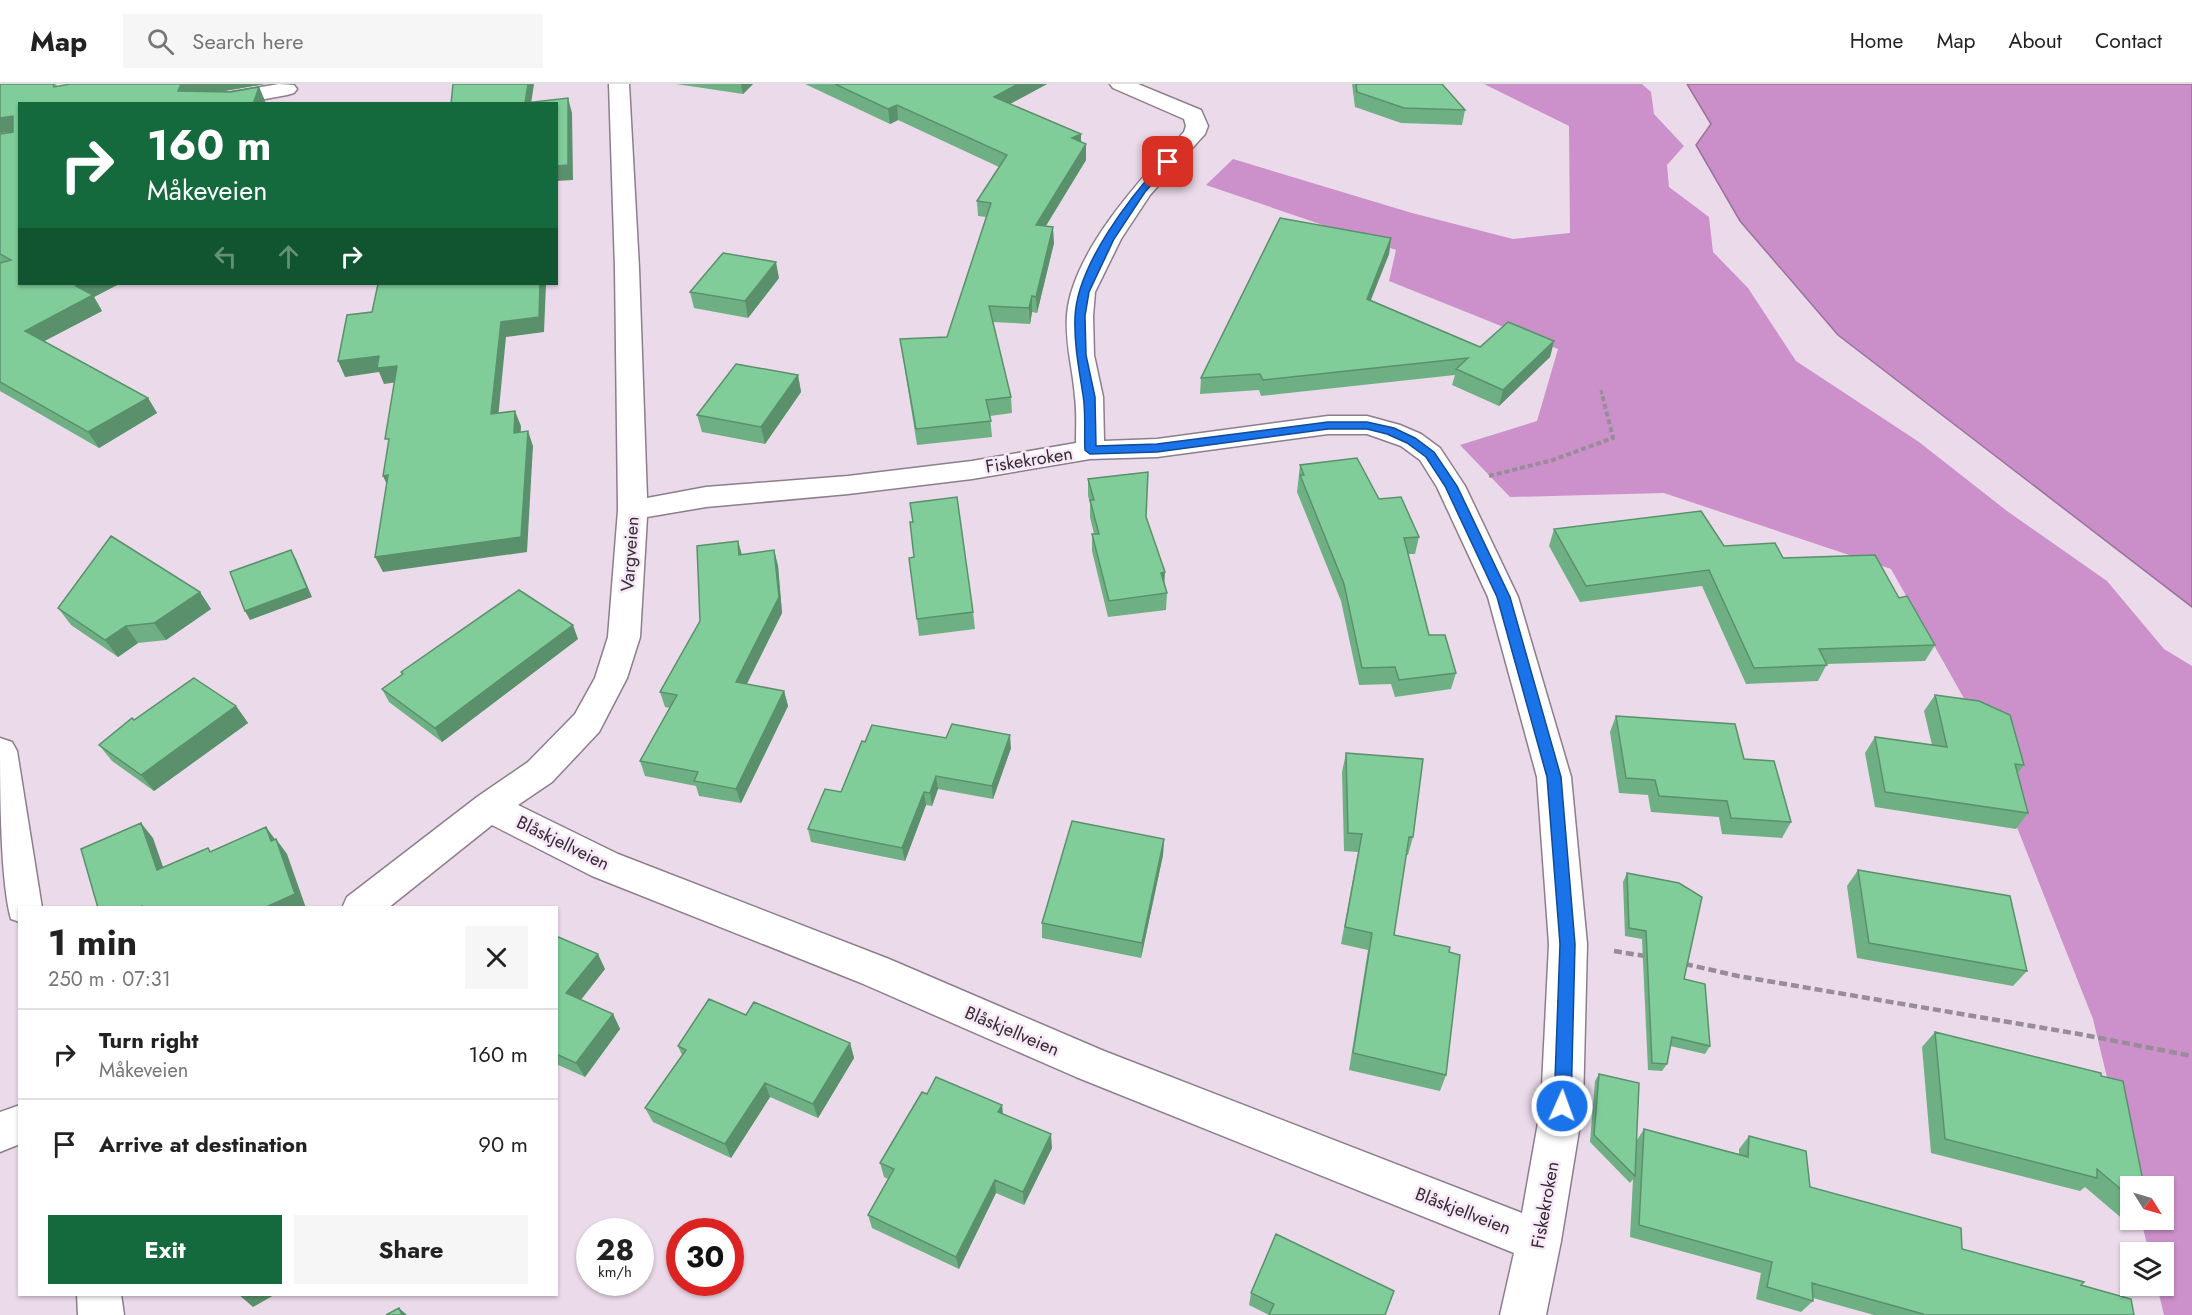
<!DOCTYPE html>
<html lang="en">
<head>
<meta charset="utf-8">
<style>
	:root { --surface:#fff; --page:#f6f6f6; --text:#222; --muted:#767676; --line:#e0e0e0; --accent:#146a3c }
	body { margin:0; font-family:Jost,sans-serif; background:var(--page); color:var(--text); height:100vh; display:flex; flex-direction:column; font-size:22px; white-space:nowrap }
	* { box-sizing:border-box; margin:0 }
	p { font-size:20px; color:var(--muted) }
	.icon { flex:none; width:33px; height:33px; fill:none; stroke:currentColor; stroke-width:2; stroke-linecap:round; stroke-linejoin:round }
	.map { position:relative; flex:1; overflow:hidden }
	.details { position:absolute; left:18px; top:822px; width:540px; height:390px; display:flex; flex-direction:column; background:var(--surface); border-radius:0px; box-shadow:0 2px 4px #0004 }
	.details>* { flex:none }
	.guide { position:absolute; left:18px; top:18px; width:540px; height:183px; border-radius:0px; box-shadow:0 2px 4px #0004; background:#146a3c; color:#fff; overflow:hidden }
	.needle { width:39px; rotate:127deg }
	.buttons { position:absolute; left:2120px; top:1092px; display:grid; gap:12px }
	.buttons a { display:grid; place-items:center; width:54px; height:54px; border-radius:0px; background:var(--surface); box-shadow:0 2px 4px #0004; font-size:30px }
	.speed { position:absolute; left:576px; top:1134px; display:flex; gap:12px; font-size:30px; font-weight:700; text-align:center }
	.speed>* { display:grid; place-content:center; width:78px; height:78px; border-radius:50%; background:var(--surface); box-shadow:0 2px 4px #0004; line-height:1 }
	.speed small { font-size:15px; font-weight:400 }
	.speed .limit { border:9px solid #d22; background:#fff; color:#111 }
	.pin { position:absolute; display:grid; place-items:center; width:51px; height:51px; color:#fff; margin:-26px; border-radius:12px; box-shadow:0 3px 9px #0006 }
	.me { position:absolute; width:66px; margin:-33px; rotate:2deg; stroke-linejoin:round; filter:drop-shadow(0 0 4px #0008) }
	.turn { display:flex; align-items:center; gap:21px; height:126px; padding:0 30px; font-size:27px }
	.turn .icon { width:78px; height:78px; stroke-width:2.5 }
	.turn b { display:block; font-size:42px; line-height:51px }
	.lanes { display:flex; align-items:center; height:57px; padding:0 30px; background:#0003; justify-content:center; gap:30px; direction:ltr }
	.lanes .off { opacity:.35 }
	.round { display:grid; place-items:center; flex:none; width:63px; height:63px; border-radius:0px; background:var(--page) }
	.head { display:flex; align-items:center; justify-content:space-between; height:102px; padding:0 30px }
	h1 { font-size:36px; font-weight:700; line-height:45px }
	.action { display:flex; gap:12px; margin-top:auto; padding:12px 30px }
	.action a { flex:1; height:69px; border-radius:0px; background:var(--accent); color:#fff; font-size:24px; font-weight:700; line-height:69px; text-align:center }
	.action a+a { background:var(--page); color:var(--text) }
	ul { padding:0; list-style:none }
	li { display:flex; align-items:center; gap:18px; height:90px; padding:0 30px; border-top:2px solid var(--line) }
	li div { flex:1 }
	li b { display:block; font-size:22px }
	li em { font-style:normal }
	header { display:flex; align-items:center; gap:36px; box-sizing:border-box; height:84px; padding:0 30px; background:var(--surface); border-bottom:2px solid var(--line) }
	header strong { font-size:28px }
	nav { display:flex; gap:33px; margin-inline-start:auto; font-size:21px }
	.search { width:420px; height:54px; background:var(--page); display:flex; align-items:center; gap:15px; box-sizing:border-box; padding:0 21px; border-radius:0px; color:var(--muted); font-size:22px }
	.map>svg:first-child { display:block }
	.forest { fill:#cc90cb }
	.water { fill:#ca8ec9; stroke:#9c719c; stroke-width:1.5 }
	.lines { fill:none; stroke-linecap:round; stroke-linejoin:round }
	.minor-casing { stroke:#8d7e8c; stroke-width:3 }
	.path-far2 { stroke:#988c98; stroke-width:3; stroke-dasharray:4.5 2; stroke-linecap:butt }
	.path-far1 { stroke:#988c98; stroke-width:4; stroke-dasharray:5 3; stroke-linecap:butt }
	.path { stroke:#988c98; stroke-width:4.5; stroke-dasharray:8 4; stroke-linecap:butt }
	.minor { fill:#fff; fill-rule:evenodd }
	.wall { fill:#6eb084 }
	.shaded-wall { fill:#5a906c }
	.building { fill:#80cd9a; stroke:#5a906c; stroke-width:1.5 }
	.route { fill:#1a73e8; stroke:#114b97; stroke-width:1.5 }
	.labels { text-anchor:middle; stroke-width:5; stroke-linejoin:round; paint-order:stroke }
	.street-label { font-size:18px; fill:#322c32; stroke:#f8e7f7 }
</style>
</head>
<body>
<header>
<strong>Map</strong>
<div class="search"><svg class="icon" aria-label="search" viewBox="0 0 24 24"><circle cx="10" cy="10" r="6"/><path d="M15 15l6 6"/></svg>Search here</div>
<nav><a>Home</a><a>Map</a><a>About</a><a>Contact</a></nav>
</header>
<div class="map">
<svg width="2192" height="1231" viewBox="0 0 2192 1231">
	<rect width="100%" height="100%" fill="#ebdaea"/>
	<path class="forest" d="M1484,0H1642L1651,8L1654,30L1684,62L1667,81L1669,103L1709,133L1713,168L1748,204L1796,277L1919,358L2007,427L2107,497L2164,565L2192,582V1231H2164L2157,1202H2163V1168H2149L2141,1136H2163V1102H2133L2093,935L1970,625L1891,485L1664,409L1510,413L1460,361L1537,337L1558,265L1389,197L1396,166L1206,101L1233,75L1412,129L1513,155L1570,149L1569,42Z"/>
	<path class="water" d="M1687,0H2192V523L1838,251L1740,137L1696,61L1711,40Z"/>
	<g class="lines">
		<g class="minor-casing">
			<path id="minor" d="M279,0L294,1L297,5L294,9L287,11L238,20H187L189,15L197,14Z
				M609,0H629L639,184L647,414L706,403L848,392L972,377L1076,359C1076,344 1077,328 1075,313C1073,285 1065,260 1067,231C1072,168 1142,93 1184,48L1186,42L1184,35L1113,4L1110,0H1138L1201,26L1208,42L1205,50L1150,111L1121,155L1095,208L1093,232L1094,271L1103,313L1104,357L1157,355L1328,332H1367L1400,341L1421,350L1440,364L1465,402L1518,513L1571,693L1587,860L1583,1022L1561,1157L1546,1231H1500L1514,1169L1076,993L861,899L592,792L492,741L388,824H342L347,813L477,713L528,678L575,630L595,594L608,553L618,426L615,184ZM1328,350H1367L1401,362L1420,376L1437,403L1488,513L1537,693L1549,860L1541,1022L1522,1129L1104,967L889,875L618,770L518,721L552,698L599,648L627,594L640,553L647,433L706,423L848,410L972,395L1090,375L1157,373Z
				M0,654L12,658L17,667L42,824H20V838L11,835C0,796 0,700 0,654Z
				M20,1021V1060L0,1068V1028Z
				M77,1210H121L124,1231H78Z"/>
		</g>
		<path class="path-far2" d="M1601,306L1602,311"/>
		<path class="path-far1" d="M1489,392L1553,376L1613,354L1602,310"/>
		<path class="path" d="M1614,867L1645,872
			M1685,880L1738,892L2079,950L2192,972"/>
		<use href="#minor" class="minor"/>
	</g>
	<path class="wall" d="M0,0H56L57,2L265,0L219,8H231L259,3L265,17L264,20H20V200H119L94,213L102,227L44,257L148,314L157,329L99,364L0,307V50L13,47L0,49Z
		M676,0H753L743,10Z
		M805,0H1047L1010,20L1081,58L1086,76L1046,142L1054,159L1037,229L1032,228L1030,240L993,238L1011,313L1012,329L990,332L992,353L917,361L900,255L947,253L986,133L978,132L977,117L999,83L898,36L890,40Z
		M1352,0H1442L1465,26L1462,41L1401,39L1355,23Z
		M1391,154L1389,170L1371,216L1480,263L1554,257L1550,273L1499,322L1452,301L1455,291L1261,312L1259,306L1200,310L1201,294Z
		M779,194L748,234L694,224L690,208Z
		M798,291L801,308L765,360L702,348L697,331Z
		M1300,381L1379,415L1419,453L1415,470H1408L1429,551L1456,589L1451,605L1395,613L1391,600L1359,601L1341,517L1297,408Z
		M1088,395L1147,434L1167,509L1166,526L1108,533L1092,467V450H1094L1090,433V419L1088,412Z
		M1554,445L1724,462L1783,474L1899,514L1935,561L1925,577L1827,580L1818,597L1746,600L1702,502L1580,518L1549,462Z
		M738,457L742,471L774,466L778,482L782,529L747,600L784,607L788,622L741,719L699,712L696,702L645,692L640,677L670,624L665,623L660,608L700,537Z
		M200,508L211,525L166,556L138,559L118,573L71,541L58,524Z
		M973,528L975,545L919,552L917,535Z
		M578,555L442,658L389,618L382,605L402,590L401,588Z
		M1935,611L2024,681L2018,689L2028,729L2016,745L1875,723L1865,669L1875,653L1932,661L1924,627Z
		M236,622L248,639L154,707L112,677L99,661L134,636Z
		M1616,632L1744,675L1791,738L1782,754L1722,750L1719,733L1651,728L1648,711L1619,709L1610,648Z
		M946,654L1011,664L993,715L938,705L932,722L926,721L905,777L811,758L808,745L841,708L865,658Z
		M1346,669L1413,753L1408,771H1406L1394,851L1449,868L1446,991L1440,1007L1349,986L1368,866L1341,860L1358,768L1344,767L1342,688Z
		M1164,755L1163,771L1141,874L1042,854V839Z
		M1858,786L2027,887L2013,902L1857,874L1847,802Z
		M1627,789L1684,895L1710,962L1705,970L1670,962L1667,980L1662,987L1648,986L1642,855L1625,852L1623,798Z
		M556,852L605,885L581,916L613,930L620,945L585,993L556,980Z
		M746,931L850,959L854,974L818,1034L770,1013L731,1074L653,1038L645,1024L682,971L678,962Z
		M1935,948L2101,992L2130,1102V1136H2143L2132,1143L2085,1103L2080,1107L1931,1069L1922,963Z
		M1599,990L1637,1056L1644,1045L1739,1070V1065L1749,1052L1810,1103L1962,1165L2081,1201L2134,1231H1874L1813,1214V1217L1801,1228L1756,1215L1761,1189L1630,1153L1633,1095L1630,1099L1590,1058L1595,997Z
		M927,1010L1002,1021L1003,1030L1052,1064L1024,1121L996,1109L959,1185L872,1144L868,1131L888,1095L884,1093L880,1079Z
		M1251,1209L1385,1231H1269L1249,1221Z"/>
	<path class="shaded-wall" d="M181,0H265L189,13L178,7Z
		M528,0H534L531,20H525Z
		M741,0H753L743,10Z
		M1018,0H1047L995,28L994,13Z
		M259,3L265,17L264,20H253Z
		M568,14L572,29L573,96L556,97V82Z
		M897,21L898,36L890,40L888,25Z
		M13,32L20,47L0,49V34Z
		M1081,50V65L1072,54Z
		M1086,60V76L1037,156L1036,141Z
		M1053,143L1054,159L1037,229L1036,213Z
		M1391,154L1389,170L1365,230L1367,215Z
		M776,178L779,194L748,234L745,217Z
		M81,200H119L94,213L102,227L35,262L25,247L76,202Z
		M540,200H546L544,248L506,253L497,345L491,330L501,238Z
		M1032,212V228L1030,240L1029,224Z
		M1554,257L1550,273L1499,322L1503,306Z
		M379,272L397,282L404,297L384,300L379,288L345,293L338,277Z
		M798,291L801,308L765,360L761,343Z
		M148,314L157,329L99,364L88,348Z
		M515,327L521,342L520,364L514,349Z
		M528,347L533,362L527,468L383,488L375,473Z
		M388,391L390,407L383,392Z
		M738,457L742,472L739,471Z
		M291,466L296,475L312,513L250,536L245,527Z
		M774,466L778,482L782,529L740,613L736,598Z
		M1165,488L1164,505L1161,489Z
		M200,508L211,525L166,556L154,539Z
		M573,541L578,555L442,658L435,644Z
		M126,542L138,559L118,573L105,556Z
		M784,607L788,622L741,719L736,705Z
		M236,622L248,639L154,707L141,691Z
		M1010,651L1011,664L993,715L992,702Z
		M936,692L938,705L932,722L930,709Z
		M924,708L926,721L905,777L902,764Z
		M141,739L153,754L169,800L157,786Z
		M266,743L277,758L271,757Z
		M276,755L287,770L306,824H264Z
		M1164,755L1163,771L1141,874L1142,859Z
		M598,870L605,885L574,924L566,909Z
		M613,930L620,945L585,993L576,979Z
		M850,959L854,974L818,1034L813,1020Z
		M765,999L770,1013L731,1074L725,1060Z
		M1002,1021L1003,1035L998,1028Z
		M1051,1050L1052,1064L1024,1121L1023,1108Z
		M995,1096L996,1109L959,1185L956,1173Z
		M238,1210H276L253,1223Z
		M399,1224L407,1231H402Z"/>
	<path class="building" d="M0,0H53L54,3L70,0H181L178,7L231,8L259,3L253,20H20V200H81L76,202L93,211L25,247L148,314L88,348L0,298V179L11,176L0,170V50L13,48V32L0,34Z
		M453,0H528L525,19L568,14V81L556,82V20H451Z
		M835,0H1018L994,13L1081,50L1072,54L1086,60L1036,141L1053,143L1036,213L1032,212L1029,224L989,222L1011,313L986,316L991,337L916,345L900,255L947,253L991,119L977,117L1007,71L897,21L888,25Z
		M1356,0H1442L1465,26L1404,24L1357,8Z
		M1280,134L1391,154L1367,215L1480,263L1508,238L1554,257L1503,306L1456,285L1468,274L1263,296L1260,290L1201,294Z
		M723,169L776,178L745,217L690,208Z
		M378,200H540L539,233L501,238L491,330L515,327L514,349L528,347L521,453L375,473L388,391L383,392L389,355H385L397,282L377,284L379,272L338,277L347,231L372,228Z
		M736,280L798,291L761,343L697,331Z
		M1357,374L1379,415L1401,413L1419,453L1404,454L1429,551H1445L1456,589L1399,596L1395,583L1362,584L1344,500L1300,391H1304L1300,381Z
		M1148,388L1146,433L1165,488L1161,489L1167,509L1109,517L1092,450H1099L1090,416H1094L1088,395Z
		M957,413L973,528L917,535L909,474L914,473L910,438H913L910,419Z
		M1701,427L1724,462L1775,459L1783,474L1875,471L1899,514L1907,512L1935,561L1819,565L1827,581L1754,584L1709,486L1586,502L1554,445Z
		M111,452L200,508L154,539L126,542L105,556L58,524Z
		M738,457L739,471L774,466L779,513L736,598L784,607L736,705L694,697L698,688L640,677L677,611L660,608L700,537L697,462Z
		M291,466L307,504L245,527L230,488Z
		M519,506L573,541L435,644L382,605L403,590L401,588Z
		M194,594L236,622L141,691L99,661L132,634L134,636Z
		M1935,611L1979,617L2010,631L2024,681L2015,680L2028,729L1885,708L1875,653L1947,663Z
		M1616,632L1735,640L1744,675L1774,677L1791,738L1731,734L1727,717L1659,712L1655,696L1626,694Z
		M952,640L1010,651L992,702L936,692L930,709L924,708L902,764L808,745L825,705L841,708L862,657L865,658L872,641L946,654Z
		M1346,669L1423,675L1413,753H1409L1394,851L1450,863L1449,868L1460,871L1446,991L1353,969L1372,849L1345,843L1362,750L1348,749Z
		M1072,737L1164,755L1142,859L1042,839Z
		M141,739L157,786L208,764L210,768L266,743L271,757L276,755L295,810L264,824H143L142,822L139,824H98L81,765Z
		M1858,786L2010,812L2027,887L1869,859Z
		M1627,789L1679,799L1702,813L1684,895L1705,900L1710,962L1672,953L1667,980L1652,979L1646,847L1629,844Z
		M556,852L598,870L566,909L613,930L576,979L556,970Z
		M709,915L746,931L754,918L850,959L813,1020L765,999L725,1060L645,1024L686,966L678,962Z
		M1935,948L2101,989V992L2123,997L2144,1102H2130V1113L2097,1085V1094L1945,1055Z
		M1599,990L1639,999L1635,1092L1594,1051Z
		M936,993L1002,1021L998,1028L1051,1050L1023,1108L995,1096L956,1173L868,1131L894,1085L880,1079L922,1008L927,1010Z
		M1644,1045L1748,1073L1749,1052L1806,1067L1810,1103L1961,1144L1962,1165L2084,1198L2081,1201L2131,1215L2134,1231H1924L1923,1230L1812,1199L1813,1217L1767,1203L1772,1178L1639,1141Z
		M1276,1150L1394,1207L1385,1231H1269L1274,1220L1251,1209Z
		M399,1224L402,1231H386Z"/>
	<path class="route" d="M1164,76L1172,78L1145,108L1114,155L1089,208L1085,232L1086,271L1095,313L1096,362L1157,360L1328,338H1367L1394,344L1415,354L1434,368L1457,402L1510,513L1561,693L1575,860L1571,1022L1568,1028L1562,1030L1556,1028L1554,1022L1560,860L1547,693L1497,513L1445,402L1426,373L1407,359L1387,350L1367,345H1328L1157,368L1090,370L1085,366C1084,348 1086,329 1083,311C1079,285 1074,260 1075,233C1077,181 1130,113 1164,76Z"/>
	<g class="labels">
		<g class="street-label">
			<text transform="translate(1029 376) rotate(-9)" y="6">Fiskekroken</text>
			<text transform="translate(630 470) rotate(-86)" y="6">Vargveien</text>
			<text transform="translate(563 759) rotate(26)" y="6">Blåskjellveien</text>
			<text transform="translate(1012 947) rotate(23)" y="6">Blåskjellveien</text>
			<text transform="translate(1545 1121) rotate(-80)" y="6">Fiskekroken</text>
			<text transform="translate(1463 1127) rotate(21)" y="6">Blåskjellveien</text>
		</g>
	</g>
</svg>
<div class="buttons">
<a><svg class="needle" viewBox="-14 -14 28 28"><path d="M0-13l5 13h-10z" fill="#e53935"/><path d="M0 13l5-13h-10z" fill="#767676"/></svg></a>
<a><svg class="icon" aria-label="layers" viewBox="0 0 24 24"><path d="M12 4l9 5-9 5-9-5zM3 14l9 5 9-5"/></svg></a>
</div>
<div class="speed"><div>28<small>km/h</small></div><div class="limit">30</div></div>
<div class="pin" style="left:1168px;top:78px;background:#d93025"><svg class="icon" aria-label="arrive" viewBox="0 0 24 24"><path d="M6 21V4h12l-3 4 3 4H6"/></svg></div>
<svg class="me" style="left:1562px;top:1022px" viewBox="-20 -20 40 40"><circle r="17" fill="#1a73e8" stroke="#fff" stroke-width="3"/><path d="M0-11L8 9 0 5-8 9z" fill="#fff"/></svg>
<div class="guide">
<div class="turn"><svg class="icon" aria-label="right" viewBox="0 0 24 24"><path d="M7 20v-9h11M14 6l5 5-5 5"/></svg><div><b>160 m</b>Måkeveien</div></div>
<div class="lanes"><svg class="icon off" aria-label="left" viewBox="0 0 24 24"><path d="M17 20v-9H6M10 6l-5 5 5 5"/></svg><svg class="icon off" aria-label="ahead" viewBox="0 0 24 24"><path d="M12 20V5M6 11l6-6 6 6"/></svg><svg class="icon" aria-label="right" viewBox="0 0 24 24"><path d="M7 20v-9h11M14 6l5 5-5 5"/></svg></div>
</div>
<section class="details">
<div class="head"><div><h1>1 min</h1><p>250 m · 07:31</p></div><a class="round"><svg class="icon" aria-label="close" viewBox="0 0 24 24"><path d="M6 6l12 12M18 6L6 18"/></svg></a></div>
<ul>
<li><svg class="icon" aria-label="right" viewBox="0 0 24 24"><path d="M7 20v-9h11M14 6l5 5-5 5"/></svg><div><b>Turn right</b><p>Måkeveien</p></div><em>160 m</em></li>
<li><svg class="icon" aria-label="arrive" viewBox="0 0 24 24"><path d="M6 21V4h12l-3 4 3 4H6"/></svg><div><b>Arrive at destination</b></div><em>90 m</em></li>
</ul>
<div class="action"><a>Exit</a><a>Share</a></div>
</section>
</div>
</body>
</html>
